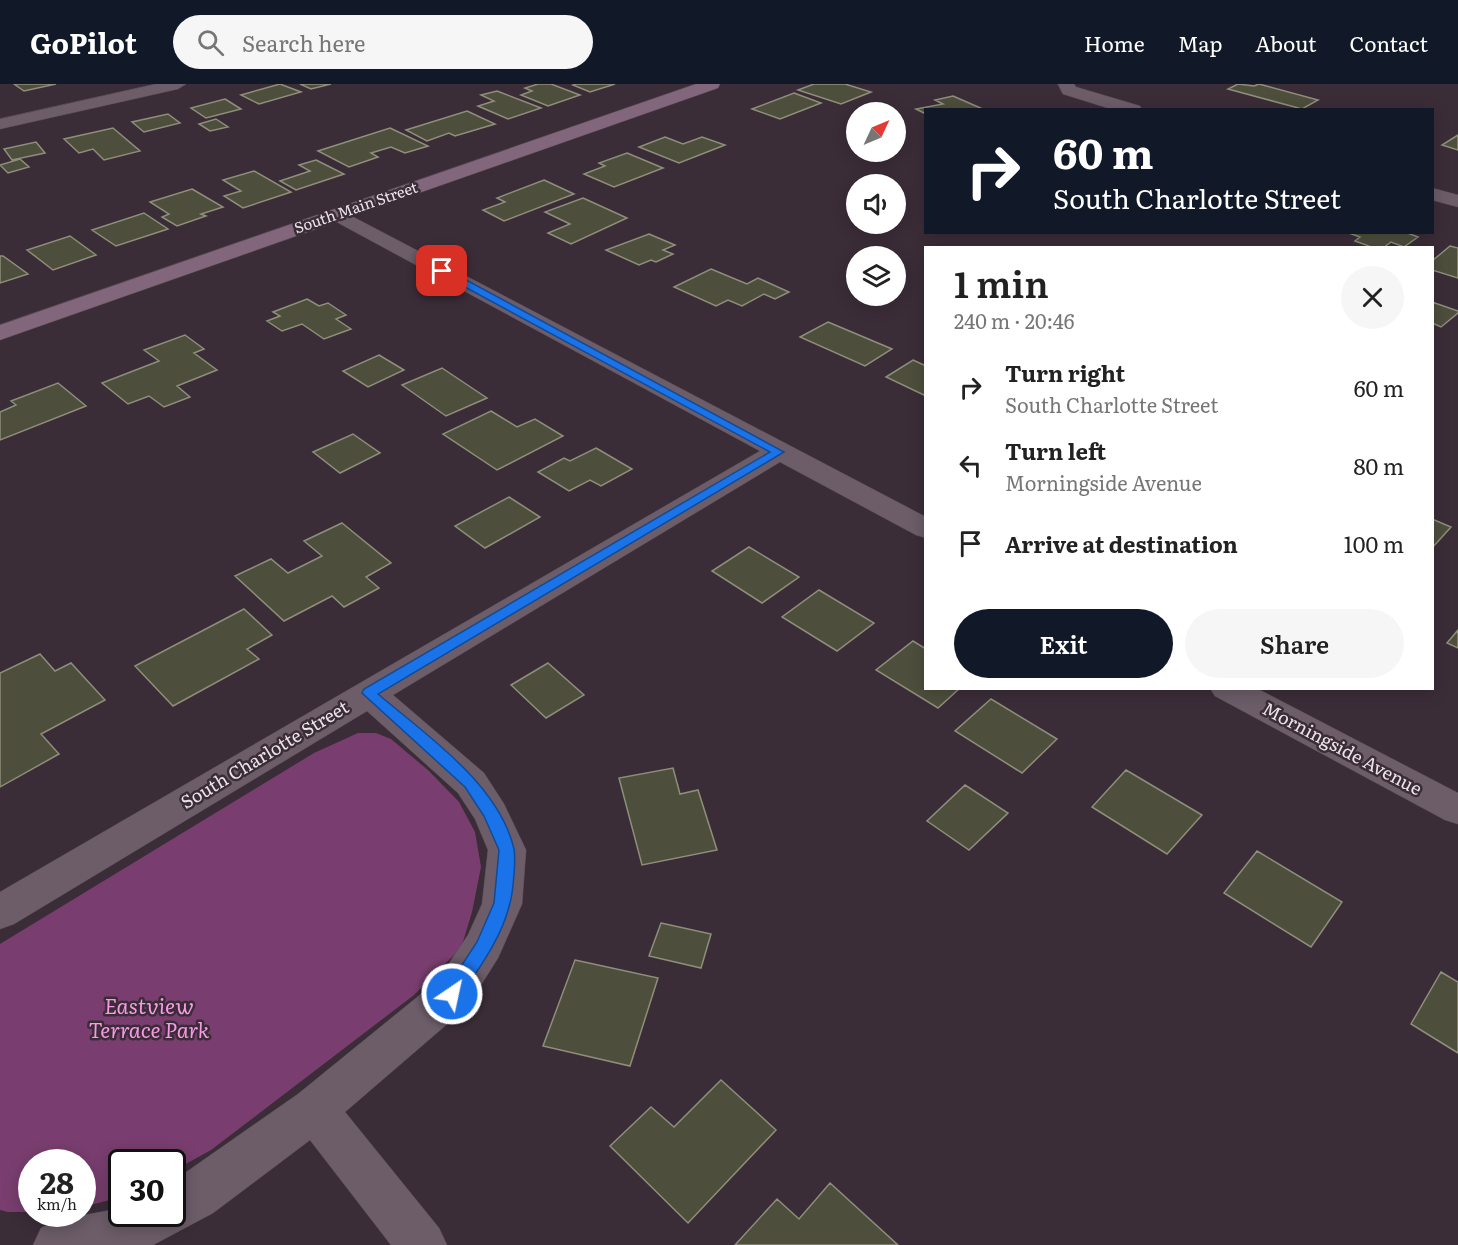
<!DOCTYPE html>
<html lang="en">
<head>
<meta charset="utf-8">
<style>
	:root { --surface:#fff; --page:#f6f6f6; --text:#222; --muted:#767676; --accent:#111827 }
	body { margin:0; font-family:Literata,serif; background:var(--page); color:var(--text); height:100vh; display:flex; flex-direction:column; font-size:22px; white-space:nowrap }
	* { box-sizing:border-box; margin:0 }
	p { font-size:20px; color:var(--muted) }
	.icon { flex:none; width:33px; height:33px; fill:none; stroke:currentColor; stroke-width:2; stroke-linecap:round; stroke-linejoin:round }
	.map { position:relative; flex:1; overflow:hidden }
	.panel { position:absolute; left:924px; top:162px; width:510px; height:444px; display:flex; flex-direction:column; background:var(--surface); border-radius:0px; box-shadow:0 3px 15px #0003 }
	.panel>* { flex:none }
	.top-card { position:absolute; left:924px; top:24px; width:510px; height:126px; border-radius:0px; box-shadow:0 3px 15px #0003; background:#111827; color:#fff; overflow:hidden }
	.needle { width:39px; rotate:46deg }
	.controls { position:absolute; left:846px; top:18px; display:grid; gap:12px }
	.controls a { display:grid; place-items:center; width:60px; height:60px; border-radius:50%; background:var(--surface); box-shadow:0 3px 15px #0003; font-size:30px }
	.speed { position:absolute; left:18px; top:1065px; display:flex; gap:12px; font-size:30px; font-weight:700; text-align:center }
	.speed>* { display:grid; place-content:center; width:78px; height:78px; border-radius:50%; background:var(--surface); box-shadow:0 3px 15px #0003; line-height:1 }
	.speed small { font-size:15px; font-weight:400 }
	.speed .limit { border:3px solid #111; border-radius:9px; background:#fff; color:#111 }
	.pin { position:absolute; display:grid; place-items:center; width:51px; height:51px; color:#fff; margin:-26px; border-radius:12px; box-shadow:0 3px 9px #0006 }
	.me { position:absolute; width:66px; margin:-33px; rotate:34deg; stroke-linejoin:round; filter:drop-shadow(0 0 4px #0008) }
	.turn { display:flex; align-items:center; gap:21px; height:126px; padding:0 30px; font-size:27px }
	.turn .icon { width:78px; height:78px; stroke-width:2.5 }
	.turn b { display:block; font-size:42px; line-height:51px }
	.round { display:grid; place-items:center; flex:none; width:63px; height:63px; border-radius:32px; background:var(--page) }
	.headline { display:flex; align-items:center; justify-content:space-between; height:102px; padding:0 30px }
	h1 { font-size:36px; font-weight:600; line-height:45px }
	.cta { display:flex; gap:12px; margin-top:auto; padding:12px 30px }
	.cta a { flex:1; height:69px; border-radius:36px; background:var(--accent); color:#fff; font-size:24px; font-weight:600; line-height:69px; text-align:center }
	.cta a+a { background:var(--page); color:var(--text) }
	ul { padding:0; list-style:none }
	li { display:flex; align-items:center; gap:18px; height:78px; padding:0 30px }
	li div { flex:1 }
	li b { display:block; font-size:22px }
	li em { font-style:normal }
	header { display:flex; align-items:center; gap:36px; box-sizing:border-box; height:84px; padding:0 30px; background:var(--accent); color:#fff }
	header strong { font-size:28px }
	nav { display:flex; gap:33px; margin-inline-start:auto; font-size:21px }
	.search { width:420px; height:54px; background:var(--page); display:flex; align-items:center; gap:15px; box-sizing:border-box; padding:0 21px; border-radius:33px; color:var(--muted); font-size:22px }
	.map>svg:first-child { display:block }
	.green { fill:#793e6f }
	.building { fill:#4e4e3d; stroke:#8e8e7b; stroke-width:1.5 }
	.lines { fill:none; stroke-linecap:round; stroke-linejoin:round }
	.street-casing { stroke:#564b54; stroke-width:1 }
	.secondary-casing { stroke:#564b54; stroke-width:1 }
	.street { fill:#6c5d68; fill-rule:evenodd }
	.secondary { fill:#82667c; fill-rule:evenodd }
	.route { fill:#1a73e8; stroke:#114b97; stroke-width:1.5 }
	.labels { text-anchor:middle; stroke-width:5; stroke-linejoin:round; paint-order:stroke }
	.far-street-label { font-size:15px; fill:#ece3e9; stroke:#3b2d38 }
	.street-label { font-size:18px; fill:#ece3e9; stroke:#3b2d38 }
	.near-park-label { font-size:21px; font-style:italic; fill:#f799e5; stroke:#3b2d38 }
</style>
</head>
<body>
<header>
<strong>GoPilot</strong>
<div class="search"><svg class="icon" aria-label="search" viewBox="0 0 24 24"><circle cx="10" cy="10" r="6"/><path d="M15 15l6 6"/></svg>Search here</div>
<nav><a>Home</a><a>Map</a><a>About</a><a>Contact</a></nav>
</header>
<div class="map">
<svg width="1458" height="1161" viewBox="0 0 1458 1161">
	<rect width="100%" height="100%" fill="#3b2d38"/>
	<path class="green" d="M358,649H376L391,655L429,687L459,718L475,748L481,783L472,828L461,864L414,911L211,1066L173,1087L172,1078H122L121,1113L83,1123L82,1078H32L31,1128H8L0,1126V860L314,669Z"/>
	<path class="building" d="M14,0H56L24,7Z
		M280,0L301,8L259,20L241,11Z
		M300,0H331L311,5Z
		M538,0H551L580,11L548,22L521,11L532,7L525,4Z
		M576,0H615L590,8L573,1Z
		M814,0H845L871,8L841,20L798,6Z
		M1238,0L1254,2L1259,0L1318,16L1302,25L1228,5Z
		M497,7L541,24L508,35L478,22L494,17L481,11Z
		M794,9L821,19L780,35L752,25Z
		M953,12L985,26H926V30L916,25L943,20L935,16Z
		M225,15L241,25L206,34L191,24Z
		M467,27L495,40L455,52L449,49L427,57L406,46Z
		M168,30L180,39L144,48L132,38Z
		M216,35L228,43L210,47L199,40Z
		M113,44L140,67L104,76L93,65L79,69L64,55Z
		M390,44L428,62L405,69L391,63L371,69L378,73L349,83L318,67Z
		M1458,51V66L1442,61Z
		M665,53L683,60L702,53L725,61L679,79L639,63Z
		M36,58L45,69L12,76L4,65Z
		M627,69L663,84L614,103L584,90L605,82L599,79Z
		M20,75L29,83L8,89L0,81Z
		M316,76L344,90L296,106L280,97L310,87L299,81Z
		M254,87L291,108L243,124L224,112L241,107L223,96Z
		M544,96L574,110L504,137L483,126L505,118L497,114Z
		M192,105L223,123L201,130L206,132L177,142L162,133L169,130L150,118Z
		M583,114L627,134L571,160L548,149L570,140L545,128Z
		M144,129L168,145L116,162L92,146Z
		M1346,148H1405L1418,153L1404,163L1391,158L1383,164H1374L1355,157L1360,153Z
		M649,150L675,161L663,166L673,170L656,178L651,176L639,181L606,166Z
		M70,152L96,171L53,186L27,166Z
		M1450,162L1458,164V194L1432,186V177Z
		M0,172H3L28,190L0,199Z
		M711,185L747,200L758,194L789,208L775,215L764,210L742,222L728,216L716,222L674,203Z
		M307,215L319,222L328,219L346,231L336,235L351,245L324,255L302,240L282,247L267,237L280,232L273,228Z
		M1432,218L1458,227V229L1441,243L1432,239Z
		M828,238L892,265L865,282L800,253Z
		M185,251L204,265L194,269L217,286L177,302L190,313L164,323L149,312L128,320L102,299L159,277L144,266Z
		M379,271L404,286L368,303L343,287Z
		M913,276L926,282V312L886,293Z
		M442,284L487,314L446,332L402,301Z
		M58,299L86,322L0,356V328L16,321L11,317Z
		M491,327L517,343L535,335L563,352L497,386L443,350Z
		M353,350L380,369L340,389L313,368Z
		M596,364L632,385L601,402L590,396L569,407L538,388L564,374L570,377Z
		M509,413L540,433L485,464L455,442Z
		M1432,435L1451,443L1432,464Z
		M342,439L391,479L366,493L379,504L344,523L332,512L284,537L235,492L271,475L288,489L322,472L304,457Z
		M749,463L799,493L762,519L712,487Z
		M819,506L874,539L837,567L782,533Z
		M244,525L272,551L247,565L259,575L173,622L135,582Z
		M1458,546V564L1447,559Z
		M913,557L926,565V604H960L938,624L876,586Z
		M40,570L55,587L71,579L105,616L41,650L59,670L0,703V589Z
		M548,579L584,611L546,634L511,601Z
		M991,615L1057,655L1022,689L955,647Z
		M673,684L680,710L698,706L717,766L642,781L619,694Z
		M1126,686L1202,731L1167,770L1092,723Z
		M965,701L1008,729L969,766L927,737Z
		M1257,767L1342,818L1311,863L1224,809Z
		M661,839L711,850L701,884L649,872Z
		M575,876L658,894L630,982L543,962Z
		M1441,888L1458,898V969L1411,940Z
		M721,996L776,1046L688,1139L610,1062L651,1023L674,1043Z
		M830,1099L898,1161H735L777,1115L799,1135Z"/>
	<g class="lines">
		<g class="street-casing">
			<path id="street" d="M156,0H186L178,5L0,45V35Z
				M1058,0H1074L1076,3L1140,22L1142,26H1114L1063,10Z
				M1432,104L1458,111V123L1432,116Z
				M338,125L926,433V454L916,451L780,378L393,611L484,689L504,720L526,766L522,820L498,874L467,923L345,1028L439,1144L447,1161H391L310,1056L213,1129L153,1161H33L41,1144L58,1136L122,1124V1130H172V1098L298,1010L437,897L468,851L482,820L488,766L475,735L458,709L367,627L14,840L0,845V808L760,367L331,135L328,131L331,127Z
				M1210,604H1256L1458,709V740L1445,736L1215,612Z"/>
		</g>
		<g class="secondary-casing">
			<path id="secondary" d="M696,0H720L718,4L0,256V241Z"/>
		</g>
		<use href="#street" class="street"/>
		<use href="#secondary" class="secondary"/>
	</g>
	<path class="route" d="M439,185H446L784,368L378,610C426,651 499,700 514,765C516,775 513,809 510,819C502,854 478,886 458,915L452,918L446,915L443,910L477,858L494,819L499,766L484,732L465,703L362,609L364,605L770,368L439,189Z"/>
	<g class="labels">
		<g class="far-street-label">
			<text transform="translate(356 124) rotate(-19)" y="5">South Main Street</text>
		</g>
		<g class="street-label">
			<text transform="translate(1342 665) rotate(28)" y="6">Morningside Avenue</text>
			<text transform="translate(265 671) rotate(-31)" y="6">South Charlotte Street</text>
		</g>
		<g class="near-park-label">
			<text x="149" y="930">Eastview<tspan x="149" dy="24">Terrace Park</tspan></text>
		</g>
	</g>
</svg>
<div class="controls">
<a><svg class="needle" viewBox="-14 -14 28 28"><path d="M0-13l5 13h-10z" fill="#e53935"/><path d="M0 13l5-13h-10z" fill="#767676"/></svg></a>
<a><svg class="icon" aria-label="sound" viewBox="0 0 24 24"><path d="M4 9h4l5-4v14l-5-4H4zM17 9q2 3 0 6"/></svg></a>
<a><svg class="icon" aria-label="layers" viewBox="0 0 24 24"><path d="M12 4l9 5-9 5-9-5zM3 14l9 5 9-5"/></svg></a>
</div>
<div class="speed"><div>28<small>km/h</small></div><div class="limit">30</div></div>
<div class="pin" style="left:442px;top:187px;background:#d93025"><svg class="icon" aria-label="arrive" viewBox="0 0 24 24"><path d="M6 21V4h12l-3 4 3 4H6"/></svg></div>
<svg class="me" style="left:452px;top:910px" viewBox="-20 -20 40 40"><circle r="17" fill="#1a73e8" stroke="#fff" stroke-width="3"/><path d="M0-11L8 9 0 5-8 9z" fill="#fff"/></svg>
<div class="top-card">
<div class="turn"><svg class="icon" aria-label="right" viewBox="0 0 24 24"><path d="M7 20v-9h11M14 6l5 5-5 5"/></svg><div><b>60 m</b>South Charlotte Street</div></div>
</div>
<section class="panel">
<div class="headline"><div><h1>1 min</h1><p>240 m · 20:46</p></div><a class="round"><svg class="icon" aria-label="close" viewBox="0 0 24 24"><path d="M6 6l12 12M18 6L6 18"/></svg></a></div>
<ul>
<li><svg class="icon" aria-label="right" viewBox="0 0 24 24"><path d="M7 20v-9h11M14 6l5 5-5 5"/></svg><div><b>Turn right</b><p>South Charlotte Street</p></div><em>60 m</em></li>
<li><svg class="icon" aria-label="left" viewBox="0 0 24 24"><path d="M17 20v-9H6M10 6l-5 5 5 5"/></svg><div><b>Turn left</b><p>Morningside Avenue</p></div><em>80 m</em></li>
<li><svg class="icon" aria-label="arrive" viewBox="0 0 24 24"><path d="M6 21V4h12l-3 4 3 4H6"/></svg><div><b>Arrive at destination</b></div><em>100 m</em></li>
</ul>
<div class="cta"><a>Exit</a><a>Share</a></div>
</section>
</div>
</body>
</html>
